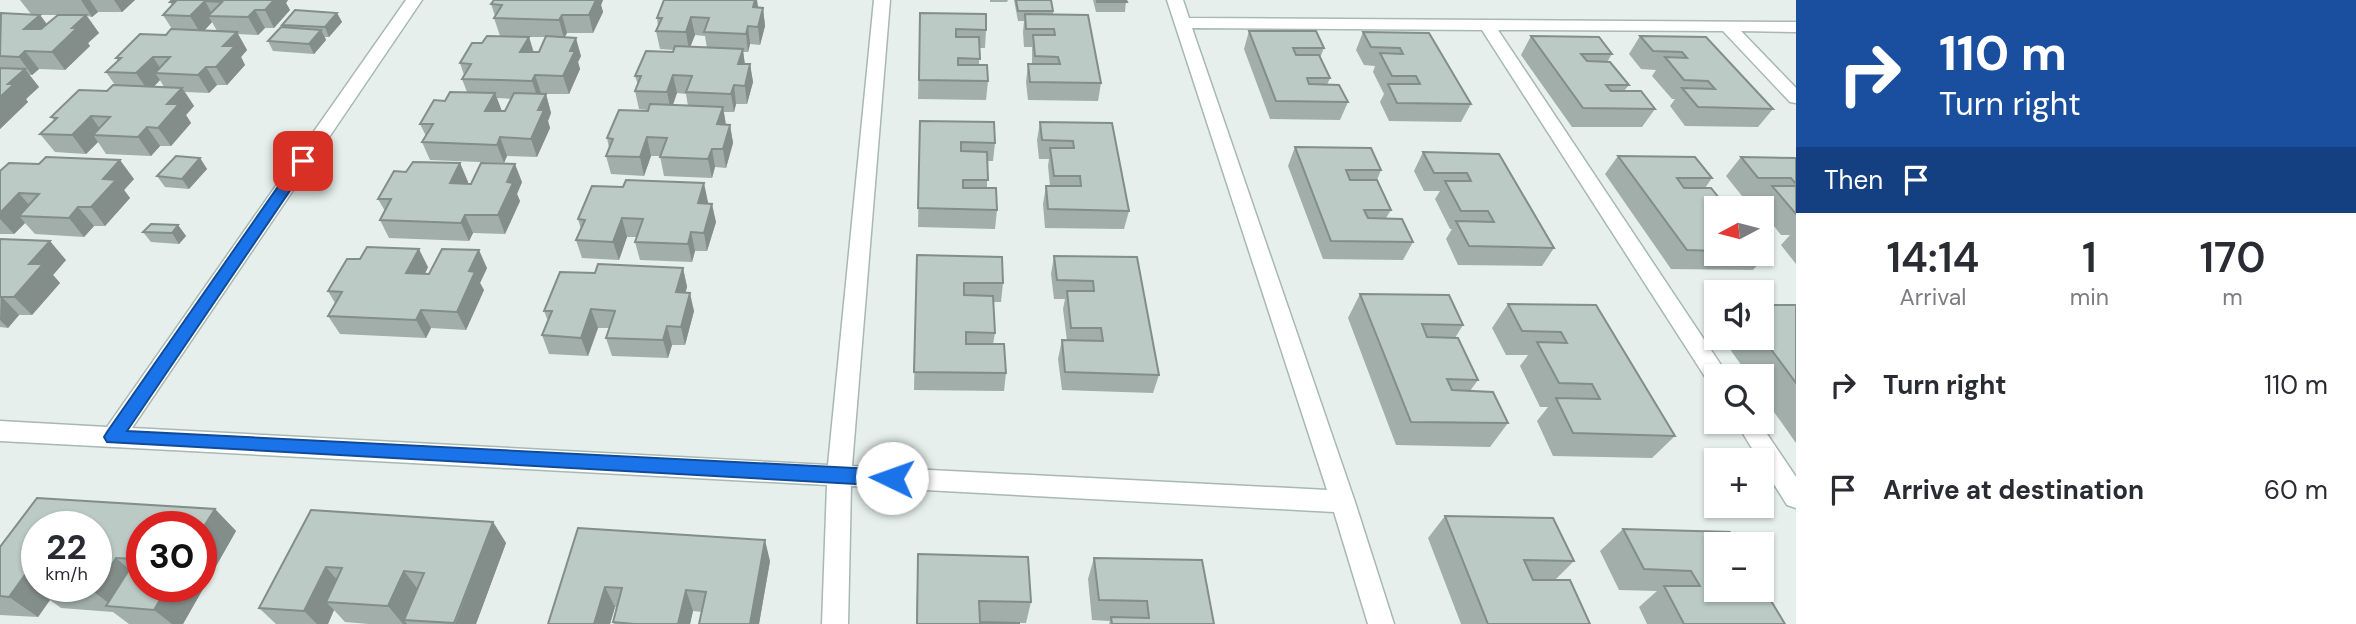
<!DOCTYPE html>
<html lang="en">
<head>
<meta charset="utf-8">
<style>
	:root { --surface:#fff; --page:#f7f7f7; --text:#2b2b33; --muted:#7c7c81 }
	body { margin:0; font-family:"DM Sans",sans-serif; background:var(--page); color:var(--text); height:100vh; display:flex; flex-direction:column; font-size:26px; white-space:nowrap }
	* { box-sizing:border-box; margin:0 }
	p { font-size:23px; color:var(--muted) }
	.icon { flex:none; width:38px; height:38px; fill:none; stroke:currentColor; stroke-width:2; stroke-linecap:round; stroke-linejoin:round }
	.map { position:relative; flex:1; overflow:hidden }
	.side { display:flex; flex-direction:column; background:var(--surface); width:560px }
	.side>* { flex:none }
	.hud { background:#1a4fa0; color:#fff; overflow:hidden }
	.needle { width:46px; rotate:263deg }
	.tools { position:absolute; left:1704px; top:196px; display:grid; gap:14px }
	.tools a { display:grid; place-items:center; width:70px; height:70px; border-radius:0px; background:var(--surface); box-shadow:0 2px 5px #0004; font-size:35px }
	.speed { position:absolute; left:21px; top:511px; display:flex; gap:14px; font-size:35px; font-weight:700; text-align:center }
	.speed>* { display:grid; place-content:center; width:91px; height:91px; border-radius:50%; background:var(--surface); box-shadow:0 2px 5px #0004; line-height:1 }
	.speed small { font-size:18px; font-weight:400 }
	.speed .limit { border:10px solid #d22; background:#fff; color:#111 }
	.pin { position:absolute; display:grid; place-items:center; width:60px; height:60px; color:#fff; margin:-30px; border-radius:14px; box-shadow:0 4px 10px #0006 }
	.me { position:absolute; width:77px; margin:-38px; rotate:273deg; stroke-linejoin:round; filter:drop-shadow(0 0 5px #0008) }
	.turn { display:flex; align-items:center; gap:24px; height:147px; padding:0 28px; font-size:32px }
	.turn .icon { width:91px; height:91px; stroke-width:2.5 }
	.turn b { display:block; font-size:49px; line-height:60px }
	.then { display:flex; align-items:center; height:66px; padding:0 28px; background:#0003; gap:14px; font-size:26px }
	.eta { display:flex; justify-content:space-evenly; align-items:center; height:119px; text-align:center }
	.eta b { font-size:42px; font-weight:600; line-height:49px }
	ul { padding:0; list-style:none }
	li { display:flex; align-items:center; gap:21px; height:105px; padding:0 28px }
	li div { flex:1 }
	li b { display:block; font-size:26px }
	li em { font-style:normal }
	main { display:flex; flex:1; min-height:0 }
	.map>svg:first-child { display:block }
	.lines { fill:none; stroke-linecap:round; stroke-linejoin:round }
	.street-casing { stroke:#a8b8b2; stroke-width:3 }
	.street { fill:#fff; fill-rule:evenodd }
	.wall { fill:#a1aea9; fill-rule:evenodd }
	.shaded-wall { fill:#838d89 }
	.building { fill:#bbcac4; stroke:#838d89; stroke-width:2 }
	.route { fill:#1a73e8; stroke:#114b97; stroke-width:2 }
</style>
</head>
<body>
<main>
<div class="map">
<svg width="1796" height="624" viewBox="0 0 1796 624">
	<rect width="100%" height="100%" fill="#e6efeb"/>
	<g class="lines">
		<g class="street-casing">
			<path id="street" d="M406,0H422L132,428L828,465L874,0H890L852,466L1327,490L1167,0H1183L1189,18L1796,22V32L1741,31L1796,88V103L1790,102L1723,31L1498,30L1725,371L1728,376H1717V386L1709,383L1482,30L1192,28L1355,502L1394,624H1368L1334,512L851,486L848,624H822L827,485L0,441V421L107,427Z
				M1736,422H1759L1796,477V508L1787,505L1762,465V460H1759Z"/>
		</g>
		<use href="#street" class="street"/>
	</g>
	<path class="wall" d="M20,0H135L122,12H98L92,17L87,16L99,33L88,43L90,46L65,70L39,69L32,75H29L39,87L26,99L28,102L0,129V14H31ZM40,15H57L47,24Z
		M172,0H288L286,3L290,10L274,28H265L258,35L238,34L247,50L241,57L245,65L227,85H217L209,93L185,92L194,106L186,115L191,123L171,146H160L151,156L106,154L98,142L86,154L55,152L40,134L54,120L51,117L107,91L115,85L106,72L118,61L116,58L166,35L172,29L163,15L172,5L170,2ZM212,22L217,31H204ZM160,80L164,87H153Z
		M494,0H603L601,5L603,12L593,33H567L565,37L581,56L578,62L580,69L569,94H541H546L551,113L548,121L550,128L537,157L507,156L504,163L430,160L422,142L426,136L420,124L445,101L467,92L462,79L464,75L460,63L482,43L500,36L494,18L495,16L491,4ZM529,37H546L539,52H534ZM497,98L512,99L505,111H502Z
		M990,0H1008L1007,2H990Z
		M1014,0H1051L1053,11V15L1101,83L1098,101L1028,100L1026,82L1028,64H1032V47H1024L1023,32L1024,21H1018Z
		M1093,0H1126L1125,12H1096Z
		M758,8H763L765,26L760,45L750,44L748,52H743L745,64H750L753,82L747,104H736L734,112H724L726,125H730L733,143L726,168L715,167L712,178L664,176L660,156H651L644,176L611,174L606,156L609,148L607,138L648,110L639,109L635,91L638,85L635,76L673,52L674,50L660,49L656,31L658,26L657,18ZM695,35L705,36L707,48L690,47ZM677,93L686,94L688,106L672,105Z
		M337,13L342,22L329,37H325L326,40L314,54L273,51L268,41L283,28L282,25Z
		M920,13L986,30L985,48H979V65L988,81L986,100L918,99Z
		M1249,31L1324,48L1320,58L1330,78L1327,85L1348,102L1340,120L1270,119L1244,49Z
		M1363,32L1429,33L1471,104L1461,122L1389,121L1380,102L1384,94L1373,72L1375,66L1364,65L1356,50Z
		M1531,36L1612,54L1607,62L1629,85L1624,91L1655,109L1642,127H1572L1521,55Z
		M1640,36L1706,37L1773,109L1758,127L1685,126L1670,106L1675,99H1672L1652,76L1656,70L1641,69L1629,54Z
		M920,121L995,143L993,161H987V188L997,210L995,229L918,227Z
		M1040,122L1112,123L1129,211L1124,229L1045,228L1043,204L1046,186H1050L1048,166L1049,159H1039L1037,140Z
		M1295,147L1381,170L1377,180L1391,210L1386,218L1413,242L1403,260L1323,259L1288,166Z
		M1423,152L1499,154L1554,248L1542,266L1458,265L1446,239L1452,229H1450L1435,199L1440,191H1424L1414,171Z
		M1618,156L1712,178L1705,188L1717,208V254H1762V242L1770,251L1753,270L1671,269L1605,174Z
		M1741,157L1796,158V264L1781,245L1790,235H1781L1762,211V208H1760L1757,204L1763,197L1742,196L1726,176Z
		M200,158L207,169L189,189L165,187L157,176Z
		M460,163L468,182L467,184L522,182L517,194L520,201L505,234L473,233L469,241L389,238L380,220L385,211L378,199Z
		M0,171L134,179L124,190L130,198L105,226H94L84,237L35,234L25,223L14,234H0Z
		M708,202L707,203L716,222L707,251H695L692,262L640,260L635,242L637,237H627L619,260L582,258L576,240L581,229L578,219Z
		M178,225L186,236L179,244L151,242L143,232Z
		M0,239L66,260L53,275L60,283L32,315H19L8,328L0,327Z
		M917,255L1003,283L1001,302H993L995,333L993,344L1006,373L1004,391L914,390Z
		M1054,256L1137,257L1159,375L1153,393L1062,390L1058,359L1062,340L1067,341L1063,309L1065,299H1054L1051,274Z
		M428,267L425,274L487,268L480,283L484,290L466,330L431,328L426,338L340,334L328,316L335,303L328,291Z
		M683,268L687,287L685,292L694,311L685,345H672L668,358L612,356L606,338L609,328H598L588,356L549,354L542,335L548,321L544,311L595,273Z
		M1360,294L1463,325L1455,338L1478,380L1470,391L1508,423L1490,447L1396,445L1348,318Z
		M1508,304L1596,305L1675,436L1652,458L1553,456L1537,421L1548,407H1540L1520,366L1528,355H1506L1492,328Z
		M1796,305V443L1762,395V376H1749L1722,338H1762Z
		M37,498L215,509L236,531L183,624H129L113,612L61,608L50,600L38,617L0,615V547ZM37,527H96V586H37ZM142,527H201V586H142Z
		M311,510L493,522L506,543L476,624H369L345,622L334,610L328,624H276L259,608Z
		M1445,516L1574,561L1555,580L1590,624H1461L1428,538Z
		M578,528L770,561L759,624H699L702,612L693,611L690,624H614L613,622L617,607H615L610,624Z
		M1623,529L1785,624H1647L1639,607L1657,591L1619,590L1600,551Z
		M918,554L1031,602L1026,623L980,622L916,624Z
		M1094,558L1214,624H1109L1110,621L1092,620L1088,579Z"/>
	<path class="shaded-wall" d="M81,0H90L98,12L92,17Z
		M114,0H135L122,12Z
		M274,0H288L286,3L290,10L274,28L265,10Z
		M595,0H603L601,5L603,12L593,33L589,15Z
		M755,0H757L759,12L753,7Z
		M205,1L213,16H208L212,22L201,34L190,16Z
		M763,8L765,26L760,45L758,27Z
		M255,10L265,28L258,35L248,17Z
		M337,13L342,22L329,37L325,27Z
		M40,15L53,33L24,29Z
		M86,15L99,33L88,43L90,46L65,70L52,52L72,28Z
		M562,15L567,33L564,38L559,20Z
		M691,17L695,35L689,50L686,32Z
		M748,26L750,44L748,52L746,34Z
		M321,30L326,40L314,54L309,44Z
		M237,32L247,50L241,57L245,65L227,85L216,67L223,46Z
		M529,37L534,55L520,52Z
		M576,38L581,56L578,62L580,69L569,94L563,76L570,51Z
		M743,49L745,67L738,64Z
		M25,51L39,69L32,75L19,57Z
		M153,57L164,74L155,73L160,80L149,92L136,73Z
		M750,64L753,82L747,104L745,86Z
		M206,67L217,85L209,93L198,75Z
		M25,69L39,87L26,99L28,102L0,129V97L8,84Z
		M535,75L541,93L538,99L532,81Z
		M673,75L677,93L671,111L667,92Z
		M734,85L736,104L734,112L731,94Z
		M182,88L194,106L186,115L191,123L171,146L158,128L167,104Z
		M495,93L502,112L485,111Z
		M546,94L551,113L548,121L550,128L537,157L531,139L538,110Z
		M723,107L726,126L717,124Z
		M91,116L104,135H93L98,142L86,154L72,135Z
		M730,125L733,143L726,168L723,149Z
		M147,127L160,146L151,156L138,137Z
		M500,137L507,156L504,163L497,145Z
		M647,137L651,156L644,176L640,157Z
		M712,149L715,167L712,178L708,159Z
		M200,158L207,169L189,189L182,179Z
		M120,160L134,179L124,190L130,198L105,226L91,207L103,179Z
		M460,163L468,182L458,202L450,183Z
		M515,164L522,182L517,194L520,201L505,234L498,215L507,182Z
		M704,183L708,202L702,221L698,203Z
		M19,193L35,212L19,216L25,223L14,234L0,219V213Z
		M712,204L716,222L707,251L704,233Z
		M78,207L94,226L84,237L69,218Z
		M465,215L473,233L469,241L461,223Z
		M622,218L627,237L619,260L613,242Z
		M178,225L186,236L179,244L172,233Z
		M691,232L695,251L692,262L688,244Z
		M50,241L66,260L53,275L60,283L32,315L14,297L29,264Z
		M419,249L428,267L416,292L406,273Z
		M479,250L487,268L480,283L484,290L466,330L457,312L469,271Z
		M683,268L687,287L681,310L676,292Z
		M690,293L694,311L685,345L681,327Z
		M1,296L19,315L8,328L0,320Z
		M591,309L598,328L588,356L581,338Z
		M421,310L431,328L426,338L416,320Z
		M667,326L672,345L668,358L663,340Z
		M215,509L236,531L183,624H172L154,610L168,586H201V531Z
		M493,522L506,543L476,624H455Z
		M765,540L770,561L759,624H750Z
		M37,558V586L33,588L50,600L38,617L9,597Z
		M116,558L141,579L114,607L94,592Z
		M326,567L344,588L326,602L334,610L328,624H317L304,611Z
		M404,571L420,592L404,620L407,624H403L388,606Z
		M605,587L615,607L610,624H594Z
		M686,590L693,611L690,624H678Z"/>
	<path class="building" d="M172,0H274L265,10H255L248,17L208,16L222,2L205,1L190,16L163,15L175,2H170Z
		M494,0H596L589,15H562L559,20L494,18L502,5L491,4Z
		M664,0H755L753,7L763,8L758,27L748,26L746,34L704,32L709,18L691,17L686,32L656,31L662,18H657Z
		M1016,0H1051L1053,11H1018Z
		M1097,0H1126L1127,2H1097Z
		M295,10L337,13L325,27L282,25Z
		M1,13L40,15L24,29H41L58,15H86L72,28H77L52,52L25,51L19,57L0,56Z
		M920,13L986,14V30L956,29V37H979L980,59L958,58V65H987L988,81L919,80Z
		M1025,14L1088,15L1101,83L1030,82L1028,64H1060L1058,57L1035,56L1033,35H1055L1054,29H1026Z
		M281,27L321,30L309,44L268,41Z
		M171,29L237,32L223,46H235L216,67H206L198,75L155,73L170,57H153L136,73L106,72L121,58H116L140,34L166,35Z
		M1249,31H1316L1324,48H1293L1296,55H1319L1330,78H1307L1309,84L1339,85L1348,102L1276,101Z
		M1363,32L1429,33L1471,104L1397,103L1388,84H1420L1416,76H1392L1380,53L1403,54L1400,48L1371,47Z
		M487,36L529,37L520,52H539L546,36L576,38L570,51H575L563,76L535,75L532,81L462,79L471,64L460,63L472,43H482Z
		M1531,36L1599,37L1612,54H1581L1587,61L1610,62L1629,85H1606L1611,91H1641L1655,109L1583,108Z
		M1640,36L1706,37L1773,109L1698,107L1682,88L1715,89L1708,81L1684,80L1665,57L1687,58L1682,52L1653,51Z
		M675,46L743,49L738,64H750L745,86L734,85L731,94L686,92L692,76L673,75L667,92L635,91L641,76H635L646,51L673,52Z
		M0,68L25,69L8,84H14L0,97Z
		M113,85L182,88L167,104H179L158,128L147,127L138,137L93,135L110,117L91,116L72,135L40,134L57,118L51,117L79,90L107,91Z
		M450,92L495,93L485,111H505L514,93L546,94L538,110H544L531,139L500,137L497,145L422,142L433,124H420L434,100L445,101Z
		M650,104L723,107L717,124L730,125L723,149H712L708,159L660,157L667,138L647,137L640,157L606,156L613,139L607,138L619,110L648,111Z
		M920,121L994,122L995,143L961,142V151L987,152L988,180H963V188H996L997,210L918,208Z
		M1040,122L1112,123L1129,211L1048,209L1046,186H1081L1080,176H1054L1050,148H1074L1073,141L1042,140Z
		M1295,147L1371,148L1381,170H1346L1350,180H1377L1391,210H1364L1368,218L1402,219L1413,242L1331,241Z
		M1423,152L1499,154L1554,248L1469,246L1456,221L1494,222L1488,211H1461L1445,181H1471L1467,173H1434Z
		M176,156L200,158L182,179L157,176Z
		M1618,156L1695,157L1712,178H1677L1684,188H1711L1727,208H1717V219H1709L1717,227V251L1687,250Z
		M46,157L120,160L103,179L116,180L91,207H78L69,218L19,216L39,194L19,193L0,213V171L9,163L39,164Z
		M1741,157L1796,158V184L1791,178H1758Z
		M413,162L460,163L450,183L471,184L481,163L515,164L507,182L513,183L498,215H465L461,223L380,220L391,199H378L394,171L406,172Z
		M626,180L704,183L698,203L712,204L704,233L691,232L688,244L635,242L643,219L622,218L613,242L576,240L585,220L578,219L592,186L623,187Z
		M1772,186H1796V214Z
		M151,224L178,225L172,233L143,232Z
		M0,239L50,241L29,264H43L14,297H0Z
		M1762,242L1770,251H1762Z
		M367,247L419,249L406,273L429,274L442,249L479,250L469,271L475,272L457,312L421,310L416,320L328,316L342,292L328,291L347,259H360Z
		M917,255L1002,257L1003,283H964V295L993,296L995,333L966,332V344H1004L1006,373L914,372Z
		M1054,256L1137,257L1159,375L1065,372L1062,340L1103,341L1101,328H1071L1067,291H1094L1093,281L1057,280Z
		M598,264L683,268L676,292L690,293L681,327L667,326L663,340L606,338L615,311L591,309L581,338L542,335L552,311H544L560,272L595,273Z
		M1360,294L1449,295L1463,325L1422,324L1427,337L1458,338L1478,380L1447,379L1452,390L1493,392L1508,423L1411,422Z
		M1508,304L1596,305L1675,436L1573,433L1556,398L1600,399L1592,384L1559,383L1537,342L1567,343L1561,332L1522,331Z
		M1762,305H1796V383L1762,337Z
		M37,498L215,509L201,531V527H142V586H168L154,610L106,606L136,559L116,558L94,592L33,588L37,582V586H96V527H37V558L9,597L0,596V547Z
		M311,510L493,522L454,623L404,620L424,573L404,571L388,606L326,602L342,568L326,567L304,611L259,608Z
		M1445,516L1553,518L1574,561L1524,560L1533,580H1570L1590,624H1488Z
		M578,528L765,540L750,624H699L706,592L686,590L678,624H634L613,622L622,588L605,587L594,624H548Z
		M1623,529L1730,532L1737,544H1717V590H1762V586L1785,624H1684L1664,586H1700L1691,571L1644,569Z
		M918,554L1028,557L1031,602L979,601L980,622L1019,623V624H917Z
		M1094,558L1202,560L1214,624H1112L1111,617L1149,618L1147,601L1099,600Z"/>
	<path class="route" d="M303,157L310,161L127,431L892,470L899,473L901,478L899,484L892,486L107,442L104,437L107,432L298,158Z"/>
</svg>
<div class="tools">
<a><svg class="needle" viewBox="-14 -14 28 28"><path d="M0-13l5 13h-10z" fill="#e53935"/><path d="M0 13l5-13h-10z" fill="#7c7c81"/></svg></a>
<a><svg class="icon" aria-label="sound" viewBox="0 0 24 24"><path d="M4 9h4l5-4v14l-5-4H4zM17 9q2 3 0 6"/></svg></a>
<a><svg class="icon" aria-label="search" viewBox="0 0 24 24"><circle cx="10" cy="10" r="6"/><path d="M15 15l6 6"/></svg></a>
<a>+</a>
<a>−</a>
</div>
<div class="speed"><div>22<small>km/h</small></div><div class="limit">30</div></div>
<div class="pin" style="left:303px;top:161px;background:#d93025"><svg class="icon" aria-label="arrive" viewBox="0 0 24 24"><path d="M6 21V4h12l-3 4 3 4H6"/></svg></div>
<svg class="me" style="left:892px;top:478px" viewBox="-20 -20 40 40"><circle r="19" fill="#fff"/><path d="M0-13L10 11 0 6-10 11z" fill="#1a73e8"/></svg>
</div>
<section class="side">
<div class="hud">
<div class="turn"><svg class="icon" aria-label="right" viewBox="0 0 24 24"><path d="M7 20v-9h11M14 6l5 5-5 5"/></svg><div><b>110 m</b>Turn right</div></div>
<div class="then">Then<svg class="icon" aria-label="arrive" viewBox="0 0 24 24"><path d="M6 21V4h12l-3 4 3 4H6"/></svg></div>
</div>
<div class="eta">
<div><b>14:14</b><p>Arrival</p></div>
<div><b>1</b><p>min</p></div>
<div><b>170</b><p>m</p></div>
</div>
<ul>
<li><svg class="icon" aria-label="right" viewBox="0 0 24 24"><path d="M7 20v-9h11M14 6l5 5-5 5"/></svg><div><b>Turn right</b></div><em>110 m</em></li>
<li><svg class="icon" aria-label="arrive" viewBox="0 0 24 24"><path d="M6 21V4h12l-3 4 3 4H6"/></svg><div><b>Arrive at destination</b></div><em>60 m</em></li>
</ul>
</section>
</main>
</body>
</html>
